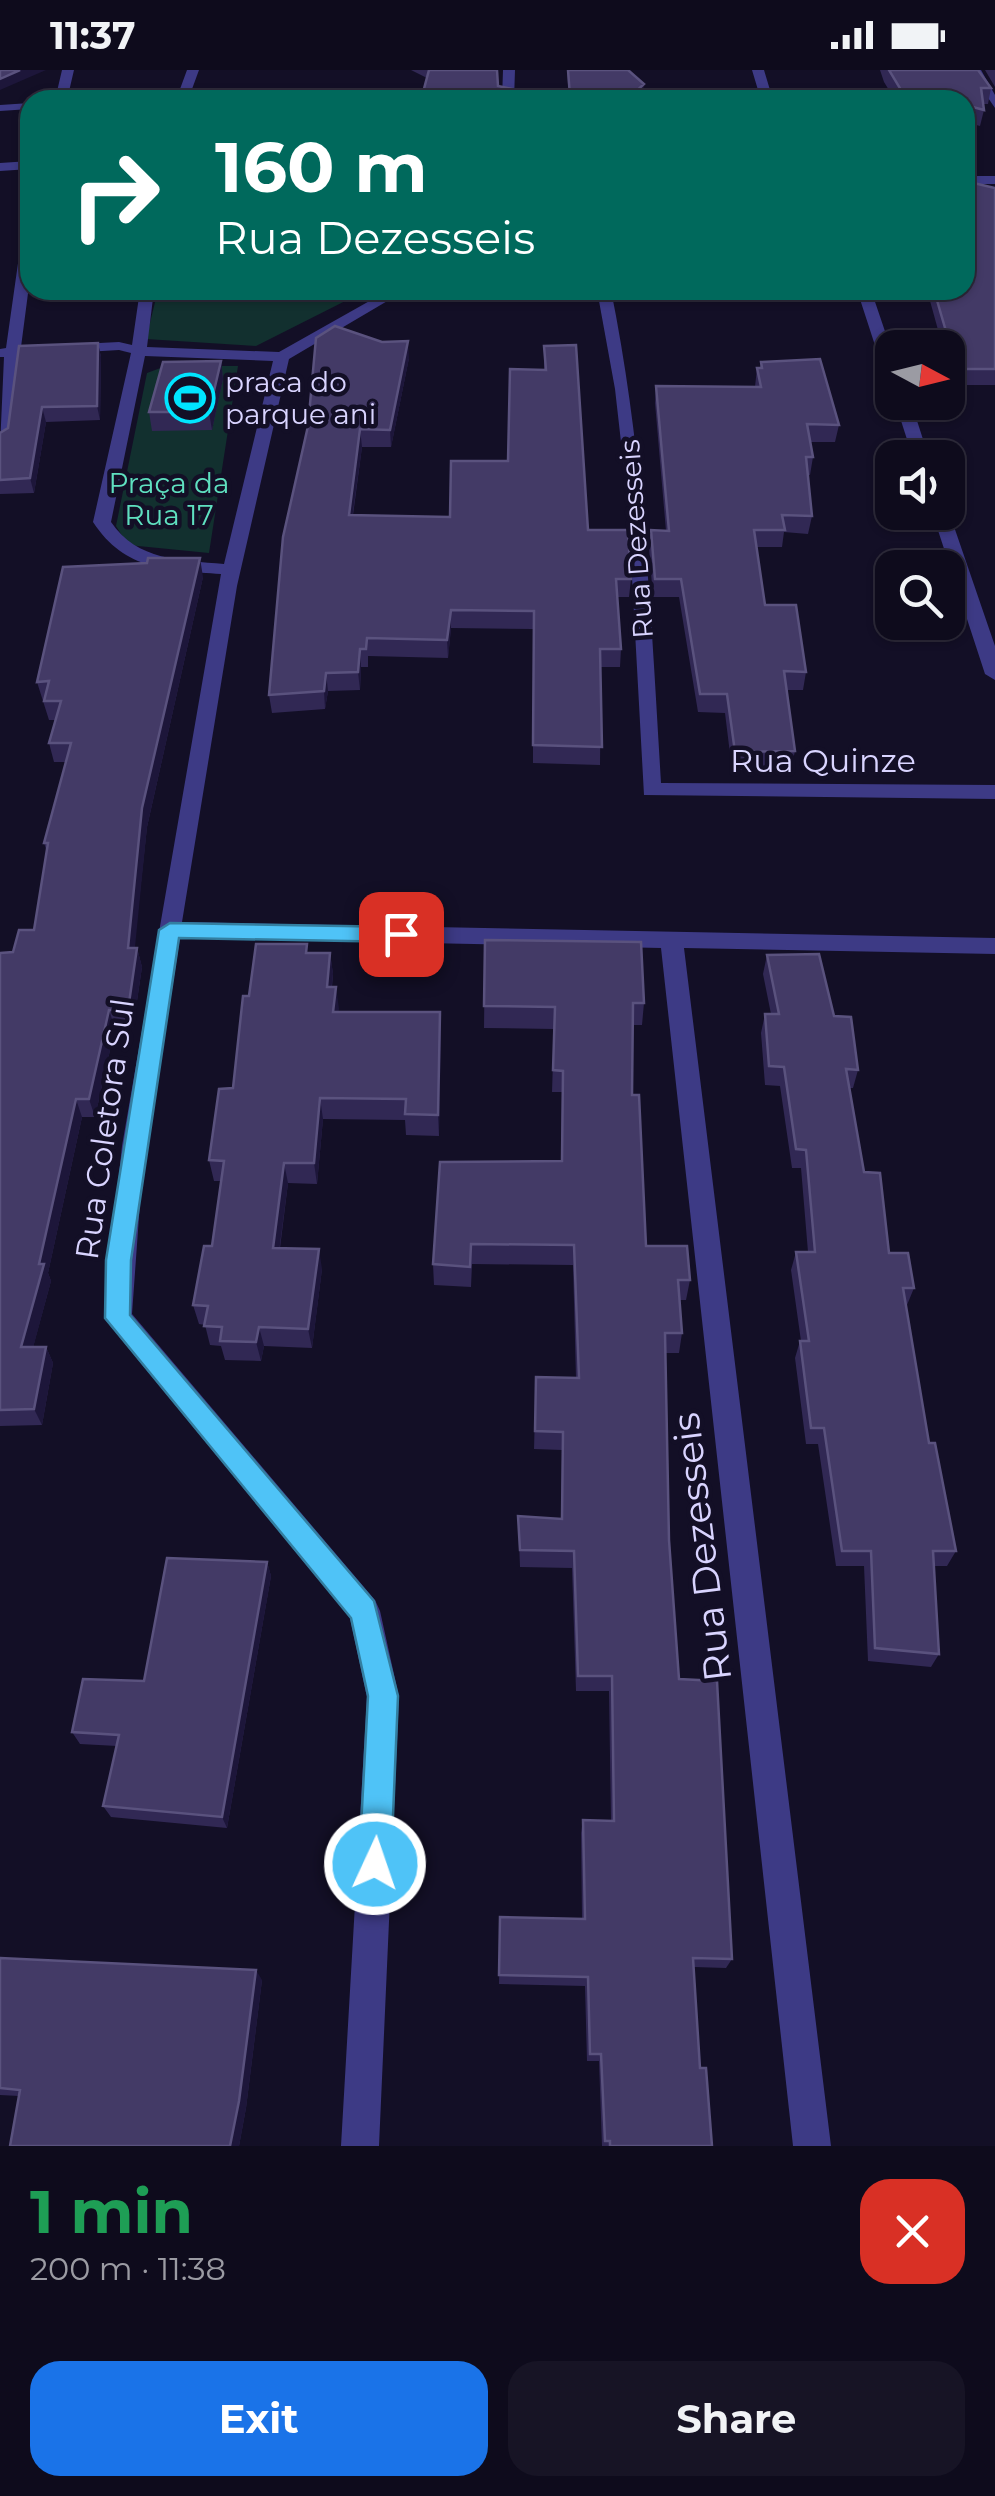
<!DOCTYPE html>
<html lang="en">
<head>
<meta charset="utf-8">
<style>
	:root { --surface:#0e0b1c; --page:#171425; --text:#f1f3f6; --muted:#9b9ba3; --line:#2e2b3b; --accent:#1a73e8 }
	body { margin:0; font-family:Montserrat,sans-serif; background:var(--page); color:var(--text); height:100vh; display:flex; flex-direction:column; font-size:38px; white-space:nowrap }
	* { box-sizing:border-box; margin:0 }
	p { font-size:32px; color:var(--muted) }
	.icon { flex:none; width:55px; height:55px; fill:none; stroke:currentColor; stroke-width:2; stroke-linecap:round; stroke-linejoin:round }
	.map { position:relative; height:2076px; overflow:hidden }
	.details { display:flex; flex-direction:column; background:var(--surface); flex:1 }
	.details>* { flex:none }
	.top-card { position:absolute; left:20px; top:20px; width:955px; height:210px; border-radius:30px; box-shadow:0 2px 8px #0004,0 0 0 2px var(--line); background:#00695c; color:#fff; overflow:hidden }
	.needle { width:65px; rotate:97deg }
	.buttons { position:absolute; left:875px; top:260px; display:grid; gap:20px }
	.buttons a { display:grid; place-items:center; width:90px; height:90px; border-radius:20px; background:var(--surface); box-shadow:0 2px 8px #0004,0 0 0 2px var(--line); font-size:50px }
	.pin { position:absolute; display:grid; place-items:center; width:85px; height:85px; color:#fff; margin:-42px; border-radius:20px; box-shadow:0 5px 15px #0006 }
	.me { position:absolute; width:110px; margin:-55px; rotate:3deg; stroke-linejoin:round; filter:drop-shadow(0 0 8px #0008) }
	.turn { display:flex; align-items:center; gap:35px; height:210px; padding:0 30px; font-size:45px }
	.turn .icon { width:130px; height:130px; stroke-width:2.5 }
	.turn b { display:block; font-size:70px; line-height:85px }
	.round { display:grid; place-items:center; flex:none; width:105px; height:105px; border-radius:30px; background:var(--page) }
	.headline { display:flex; align-items:center; justify-content:space-between; height:170px; padding:0 30px }
	h1 { font-size:60px; font-weight:700; line-height:75px; color:#1e9e55 }
	.action { display:flex; gap:20px; margin-top:auto; padding:20px 30px }
	.action a { flex:1; height:115px; border-radius:30px; background:var(--accent); color:#fff; font-size:40px; font-weight:700; line-height:115px; text-align:center }
	.action a+a { background:var(--page); color:var(--text) }
	.status { display:flex; justify-content:space-between; align-items:center; height:70px; padding:0 50px; background:var(--surface); direction:ltr }
	.status svg { height:28px; fill:currentColor }
	.map>svg:first-child { display:block }
	.green { fill:#12302f }
	.lines { fill:none; stroke-linecap:round; stroke-linejoin:round }
	.minor { fill:#3d3a85; fill-rule:evenodd }
	.wall { fill:#312854 }
	.shaded-wall { fill:#1d163a }
	.building { fill:#433a66; stroke:#5a527e; stroke-width:2.5 }
	.route { fill:#4fc3f7; stroke:#337fa1; stroke-width:2.5 }
	.labels { text-anchor:middle; stroke-width:9; stroke-linejoin:round; paint-order:stroke }
	.far-poi-label { font-size:28px; fill:#d9d4ff; stroke:#130f26; text-anchor:start }
	.far-park-label { font-size:28px; fill:#5fe0c0; stroke:#130f26 }
	.far-street-label { font-size:28px; fill:#d9d4ff; stroke:#130f26 }
	.street-label { font-size:32px; fill:#d9d4ff; stroke:#130f26 }
	.near-street-label { font-size:38px; fill:#d9d4ff; stroke:#130f26 }
</style>
</head>
<body>
<div class="status"><b>11:37</b><svg viewBox="0 0 49 12"><path d="M0 12V9h3v3zM5 12V6h3v6zM10 12V3h3v9zM15 12V0h3v12zM26 1h20v11H26zM47 4h2v5h-2z"/></svg></div>
<div class="map">
<svg width="995" height="2076" viewBox="0 0 995 2076">
	<rect width="100%" height="100%" fill="#130f26"/>
	<path class="green" d="M158,220H367L256,276L146,269Z
		M166,296H238L209,483L128,475L116,456L147,303Z"/>
	<g class="lines">
		<path class="minor" d="M62,0H74L67,30H55Z
			M187,0H199L188,30H176Z
			M503,0H515L514,30H502Z
			M752,0H764L773,30H761Z
			M969,0H981L995,25V38Z
			M30,33V39L0,41V35Z
			M30,91V99L0,101V93Z
			M965,106H995V114H965Z
			M30,154V208L21,277L119,272L132,275L140,220H154L147,277L279,282L389,220H406L289,289L237,516L182,852L995,868V884L684,878L831,2076H793L661,878L180,868L141,1119L132,1244L375,1530L380,1541L399,1627L379,2076H341L367,1627L350,1548L104,1248L122,1076L221,504C168,500 125,501 93,452L131,283L119,280L19,286L8,372L0,377L4,287H0V279L6,278L23,158ZM145,286L273,291L224,494C181,490 137,491 111,452Z
			M597,220H611C644,384 651,547 661,713L995,715V729L644,725L628,434L615,319Z
			M857,220H871L892,282V307L884,303Z
			M895,332H911L929,388H913Z
			M932,442H949L995,576V610L985,604Z"/>
	</g>
	<path class="wall" d="M411,0H497L427,8Z
		M567,0H628L643,28L641,30H569Z
		M880,0H978L991,18L988,34H983L984,40L980,56L965,52V30H895L884,12Z
		M985,0H995V17Z
		M995,118V315H953L948,296V278H943L927,220H965Z
		M98,273L101,287L100,350L46,352L34,423L0,424V363L8,358Z
		M544,276L588,460L631,509L629,527H617L621,579L620,597H601L600,695L533,693V559L451,558L448,588L368,586V597H361L360,620L328,621L325,639L272,643L269,625L283,467L409,288L391,377H362L353,445L450,447L508,391L544,299Z
		M221,291L223,309L212,360L152,361L149,342Z
		M761,292L839,355L835,372H810L813,387L810,405H807L812,446L808,464L784,462L782,477H756L765,535L806,602L803,620H786L795,681L791,699L732,700L725,643L698,642L679,527H653L649,478L651,460L666,461L655,333L656,316L755,317L757,298H760Z
		M203,507L147,757L134,878H137L142,897L133,958H115L95,1047H82L48,1203L51,1211L33,1277H46L53,1293L42,1355L0,1356V883L13,882L34,860L47,782L44,773L66,692H54L49,673L56,650H49L37,612Z
		M485,870L644,933L642,955H632V1025L646,1176L690,1210L686,1230H679L682,1263L679,1283H665L669,1470L679,1609L732,1889L726,1898L694,1897L700,1998L712,2076H602L599,1991H587L585,1916L499,1914L500,1847L582,1849L581,1763L583,1750L611,1751L609,1621H576L572,1498L520,1497L518,1446L561,1449L562,1380L534,1379L536,1307L576,1308L573,1195L472,1194L471,1217L434,1215L433,1194L561,1091L562,1022H552L554,959L484,958Z
		M309,883H330L333,904L332,917L338,942H440L439,1066L406,1065L405,1050L323,1049L317,1114L288,1113L280,1178L322,1199L312,1278L264,1276L261,1291L225,1290L221,1276L210,1275L205,1255L199,1254L193,1235L212,1176L221,1111H214L209,1090L233,1018L249,926Z
		M767,885L834,946L858,1000L853,1018H850L864,1102L889,1183L914,1218L907,1235H905L929,1373L956,1481L947,1496H934L939,1584L931,1597L868,1591L864,1496H836L818,1374H806L795,1288L800,1271H801L791,1200L796,1182H808L801,1098H792L780,1016L765,1015L761,963L765,944H771L763,904Z
		M267,1492L271,1506L227,1758L111,1747L103,1736L117,1676L80,1674L72,1662L144,1611Z
		M0,1888L262,1910L246,2038L239,2076H10L19,2026L0,2025Z"/>
	<path class="shaded-wall" d="M20,0H46L0,20V9Z
		M644,14L643,28L641,30H627Z
		M408,271L409,288L391,377L390,360Z
		M98,273L101,287L100,350L97,336Z
		M221,291L223,309L212,360L209,342Z
		M42,337L46,352L34,423L30,408Z
		M360,359L362,377L350,463L349,445Z
		M200,488L203,507L147,757L133,897L128,878L142,738Z
		M451,540V558L448,588L447,570Z
		M360,579L361,597L360,620L358,602Z
		M326,603L328,621L325,639L324,621Z
		M137,878L142,897L133,958L128,940Z
		M330,883L333,904L329,939L327,917Z
		M336,917L339,939L336,963L333,942Z
		M109,940L115,958L95,1047L89,1029Z
		M440,942L441,963L439,1066L438,1045Z
		M320,1028L323,1049L317,1114L314,1093Z
		M76,1029L82,1047L48,1203L51,1211L29,1293L21,1277Z
		M284,1093L288,1113L277,1197L273,1178Z
		M319,1179L322,1199L312,1278L308,1259Z
		M259,1257L264,1276L261,1291L256,1272Z
		M46,1277L53,1293L42,1355L34,1339Z
		M267,1492L271,1506L227,1758L222,1747Z
		M256,1900L262,1910L246,2038L239,2076H230Z"/>
	<path class="building" d="M0,0H20L0,9Z
		M429,0H497L498,16L512,19L509,30H421Z
		M568,0H628L644,14L627,30H580V25L570,26Z
		M889,0H978L991,18H981L984,40L965,35V30H907Z
		M965,111L995,118V299H957L934,220H965Z
		M335,256L382,272L408,271L390,360L360,359L349,445L450,447L451,391H508L510,299L546,300L544,276L576,275L588,460H628L631,509H616L621,579H600L602,677L533,675L534,541L451,540L447,570L367,568L366,579H360L358,602L326,603L324,621L269,625L283,467L308,356L316,268Z
		M98,273L97,336L42,337L30,408L0,410V363L8,358L19,276Z
		M820,289L839,355L807,354L813,387H806L812,446L782,445L785,460H754L765,535H796L806,602L784,601L795,681L735,682L727,624H700L681,509H655L651,460L669,461L656,316L761,317L757,298H762L761,292Z
		M221,291L209,342H149L163,292Z
		M148,488H200L142,738L128,878H137L128,940H109L89,1029H76L39,1194H44L21,1277H46L34,1339L0,1340V883L13,882L19,860H34L48,773H44L71,673H49L61,631H44L49,611L37,612L63,497L147,493Z
		M485,870L641,872L644,933H633L632,1025H639L646,1176H687L690,1210H678L682,1263H665L669,1470L679,1609L717,1611L732,1889L693,1888L700,1998H706L712,2076H610V2071H605L601,1984H590L588,1907L499,1905L500,1847L585,1849L583,1750L614,1751L612,1606H578L574,1481L520,1480L518,1446L562,1449L563,1362L535,1361L536,1307L579,1308L574,1175L471,1174L470,1197L433,1194L440,1092L562,1091L563,1001L553,1000L555,937L484,936Z
		M256,874H307L306,883H330L327,917H336L333,942H440L438,1045L405,1044L406,1029L320,1028L314,1093H284L273,1178L319,1179L308,1259L259,1257L256,1272L220,1271L222,1257L204,1256L208,1236L193,1235L204,1176H212L224,1091L209,1090L219,1019L233,1018L243,926H249Z
		M819,884L834,946L851,947L858,1000L846,999L864,1102L880,1103L889,1183H908L914,1218H903L929,1373H935L956,1481H933L939,1584L875,1578L871,1481H842L824,1358H811L800,1271H809L796,1182H815L806,1080L796,1079L784,997L769,996L765,944H779L767,885Z
		M167,1488L267,1492L222,1747L103,1736L119,1665L72,1662L83,1609L144,1611Z
		M0,1888L256,1900L239,2031L230,2076H10L20,2020L0,2018Z"/>
	<path class="route" d="M170,853L401,857L412,864L401,872L179,868L131,1190L130,1245L374,1531L398,1626L391,1794L387,1806L375,1810L364,1806L359,1794L368,1626L351,1548L105,1248L106,1190L159,860Z"/>
	<defs>
		<g id="stadium-ring" transform="scale(2.5)"><circle r="9.5" fill="#130f26" stroke="#00e5ff" stroke-width="1.5"/><path d="M0-5a6.5 5 0 1 0 0 10a6.5 5 0 1 0 0-10ZM-3.5-1.8h7v3.6h-7Z" fill="#00e5ff"/></g>
	</defs>
	<g fill-rule="evenodd">
		<use href="#stadium-ring" x="190" y="328"/>
	</g>
	<g class="labels">
		<g class="far-poi-label">
			<text x="225" y="322">praca do<tspan x="225" dy="32">parque ani</tspan></text>
		</g>
		<g class="far-park-label">
			<text x="169" y="423">Praça da<tspan x="169" dy="32">Rua 17</tspan></text>
		</g>
		<g class="far-street-label">
			<text transform="translate(636 469) rotate(-94)" y="10">Rua Dezesseis</text>
		</g>
		<g class="street-label">
			<text x="823" y="702">Rua Quinze</text>
			<text transform="translate(105 1059) rotate(-82)" y="11">Rua Coletora Sul</text>
		</g>
		<g class="near-street-label">
			<text transform="translate(702 1477) rotate(-97)" y="13">Rua Dezesseis</text>
		</g>
	</g>
</svg>
<div class="buttons">
<a><svg class="needle" viewBox="-14 -14 28 28"><path d="M0-13l5 13h-10z" fill="#e53935"/><path d="M0 13l5-13h-10z" fill="#9b9ba3"/></svg></a>
<a><svg class="icon" aria-label="sound" viewBox="0 0 24 24"><path d="M4 9h4l5-4v14l-5-4H4zM17 9q2 3 0 6"/></svg></a>
<a><svg class="icon" aria-label="search" viewBox="0 0 24 24"><circle cx="10" cy="10" r="6"/><path d="M15 15l6 6"/></svg></a>
</div>
<div class="pin" style="left:401px;top:864px;background:#d93025"><svg class="icon" aria-label="arrive" viewBox="0 0 24 24"><path d="M6 21V4h12l-3 4 3 4H6"/></svg></div>
<svg class="me" style="left:375px;top:1794px" viewBox="-20 -20 40 40"><circle r="17" fill="#4fc3f7" stroke="#fff" stroke-width="3"/><path d="M0-11L8 9 0 5-8 9z" fill="#fff"/></svg>
<div class="top-card">
<div class="turn"><svg class="icon" aria-label="right" viewBox="0 0 24 24"><path d="M7 20v-9h11M14 6l5 5-5 5"/></svg><div><b>160 m</b>Rua Dezesseis</div></div>
</div>
</div>
<section class="details">
<div class="headline"><div><h1>1 min</h1><p>200 m · 11:38</p></div><a class="round" style="background:#d93025;color:#fff"><svg class="icon" aria-label="close" viewBox="0 0 24 24"><path d="M6 6l12 12M18 6L6 18"/></svg></a></div>
<div class="action"><a>Exit</a><a>Share</a></div>
</section>
</body>
</html>
